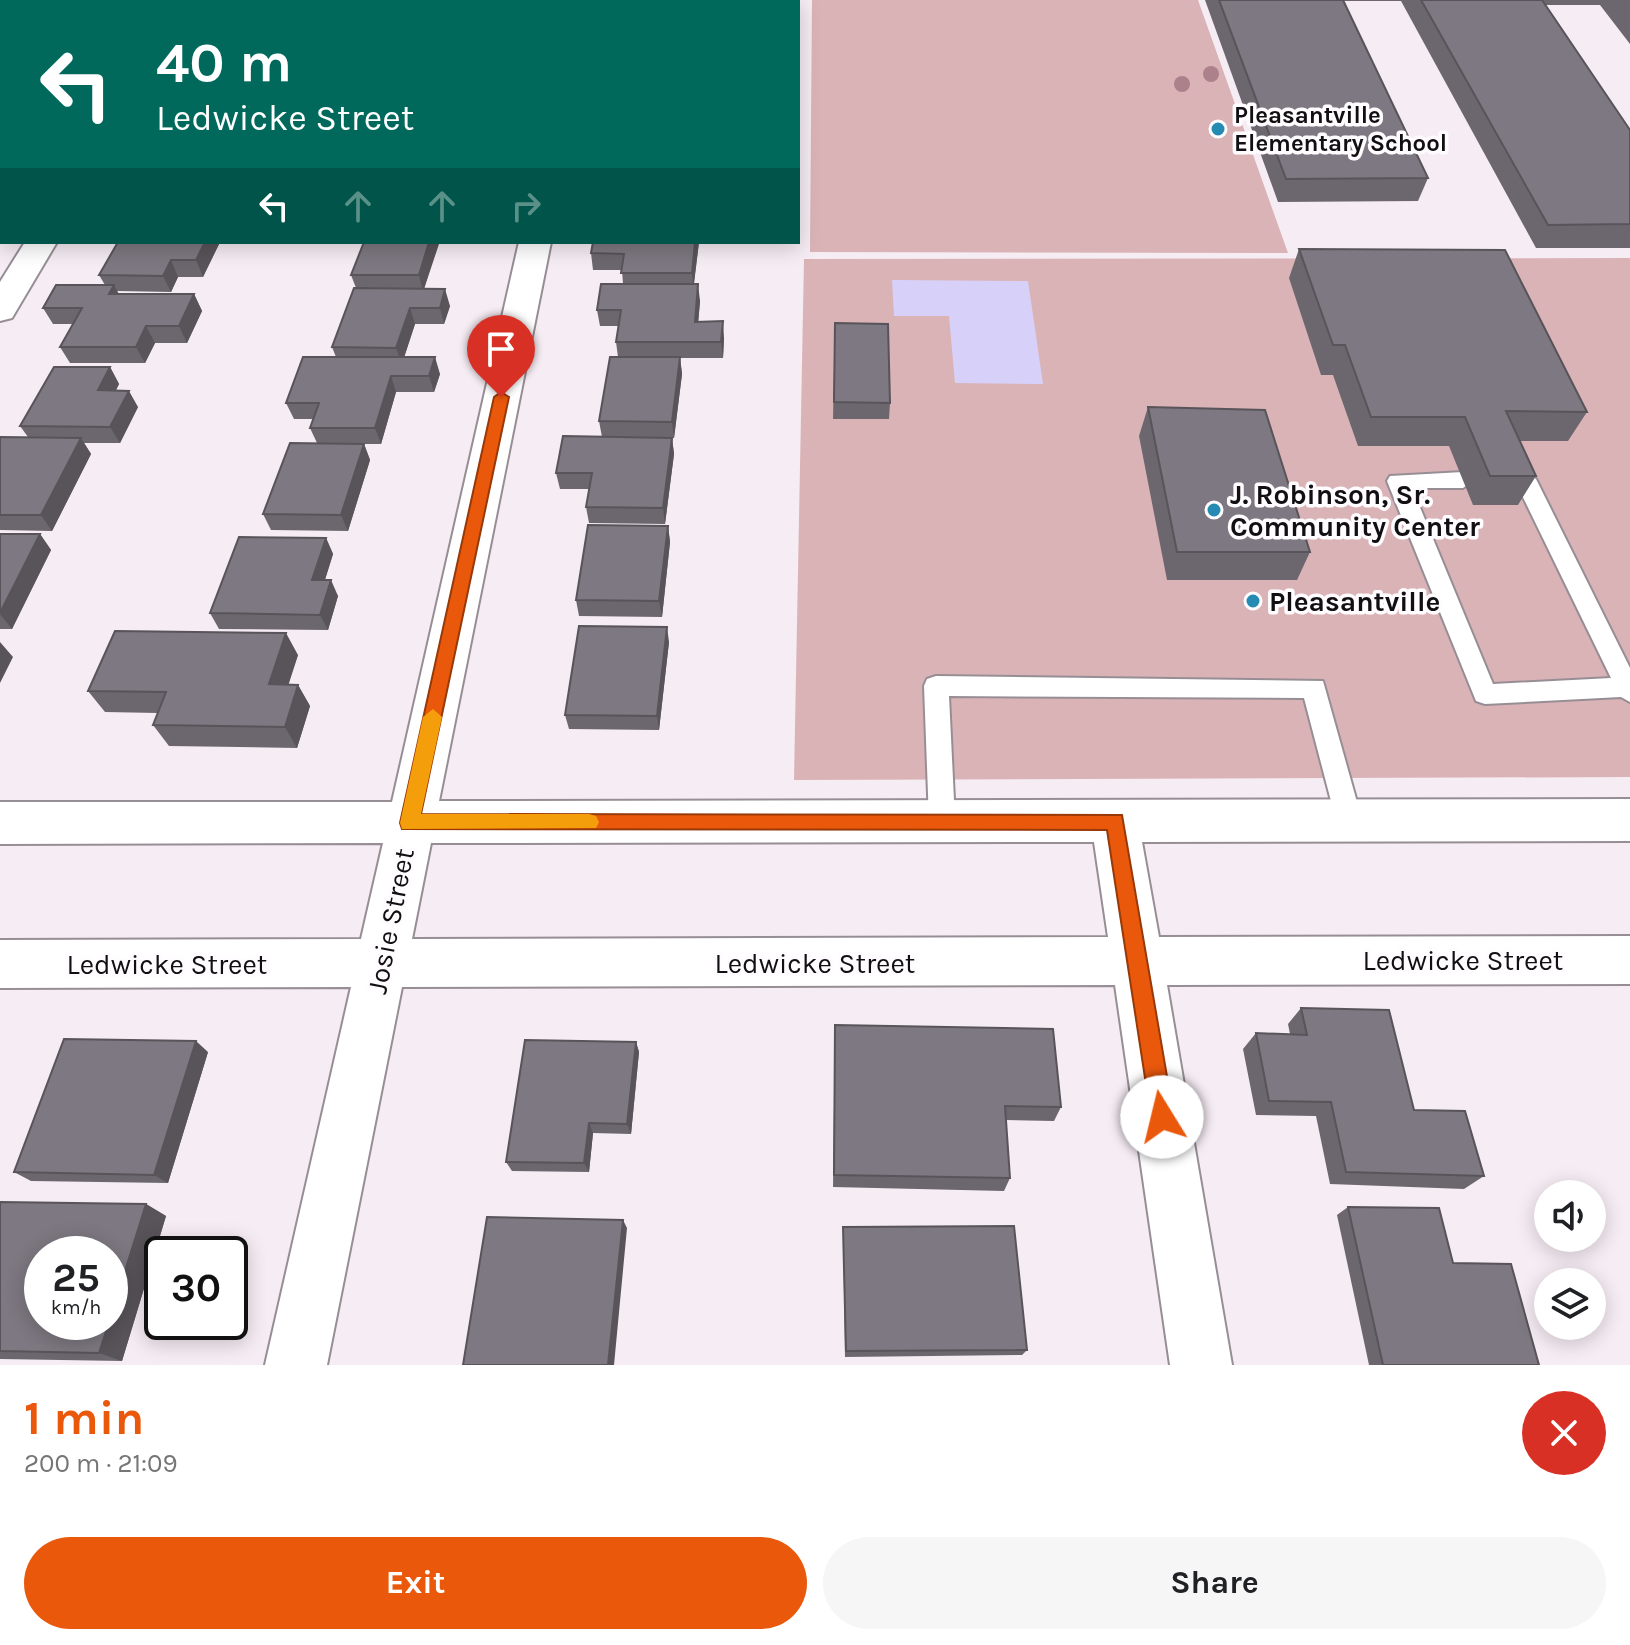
<!DOCTYPE html>
<html lang="en">
<head>
<meta charset="utf-8">
<style>
	:root { --surface:#fff; --page:#f6f6f6; --text:#202124; --muted:#757577; --accent:#ea580c }
	body { margin:0; font-family:Karla,sans-serif; background:var(--page); color:var(--text); height:100vh; display:flex; flex-direction:column; font-size:30px; white-space:nowrap }
	* { box-sizing:border-box; margin:0 }
	p { font-size:26px; color:var(--muted) }
	.icon { flex:none; width:44px; height:44px; fill:none; stroke:currentColor; stroke-width:2; stroke-linecap:round; stroke-linejoin:round }
	.map { position:relative; height:1365px; overflow:hidden }
	.details { display:flex; flex-direction:column; background:var(--surface); flex:1 }
	.details>* { flex:none }
	.guide { position:absolute; left:0px; top:0px; width:800px; height:244px; box-shadow:0 4px 20px #0003; background:#00695c; color:#fff; overflow:hidden }
	.tools { position:absolute; left:1534px; top:1180px; display:grid; gap:16px }
	.tools a { display:grid; place-items:center; width:72px; height:72px; border-radius:50%; background:var(--surface); box-shadow:0 4px 20px #0003; font-size:40px }
	.speed { position:absolute; left:24px; top:1236px; display:flex; gap:16px; font-size:40px; font-weight:700; text-align:center }
	.speed>* { display:grid; place-content:center; width:104px; height:104px; border-radius:50%; background:var(--surface); box-shadow:0 4px 20px #0003; line-height:1 }
	.speed small { font-size:20px; font-weight:400 }
	.speed .limit { border:4px solid #111; border-radius:12px; background:#fff; color:#111 }
	.pin { position:absolute; display:grid; place-items:center; width:68px; height:68px; color:#fff; margin:-82px -34px; border-radius:50% 50% 50% 0; rotate:-45deg; box-shadow:0 0 8px #0007 }
	.pin .icon { rotate:45deg }
	.me { position:absolute; width:88px; margin:-44px; rotate:351deg; stroke-linejoin:round; filter:drop-shadow(0 0 6px #0008) }
	.turn { display:flex; align-items:center; gap:28px; height:168px; padding:0 24px; font-size:36px }
	.turn .icon { width:104px; height:104px; stroke-width:2.5 }
	.turn b { display:block; font-size:56px; line-height:68px }
	.lanes { display:flex; align-items:center; height:76px; padding:0 24px; background:#0003; justify-content:center; gap:40px; direction:ltr }
	.lanes .off { opacity:.35 }
	.round { display:grid; place-items:center; flex:none; width:84px; height:84px; border-radius:42px; background:var(--page) }
	.summary { display:flex; align-items:center; justify-content:space-between; height:136px; padding:0 24px }
	h1 { font-size:48px; font-weight:700; line-height:60px; color:var(--accent) }
	.button { display:flex; gap:16px; margin-top:auto; padding:16px 24px }
	.button a { flex:1; height:92px; border-radius:48px; background:var(--accent); color:#fff; font-size:32px; font-weight:700; line-height:92px; text-align:center }
	.button a+a { background:var(--page); color:var(--text) }
	.map>svg:first-child { display:block }
	.green { fill:#dab3b6 }
	.water { fill:#d7d1f9 }
	.lines { fill:none; stroke-linecap:round; stroke-linejoin:round }
	.service-casing { stroke:#978e95; stroke-width:4 }
	.minor-casing { stroke:#978e95; stroke-width:4 }
	.service { fill:#fff; fill-rule:evenodd }
	.minor { fill:#fff; fill-rule:evenodd }
	.tree { fill:#ac818b }
	.wall { fill:#6c676f }
	.shaded-wall { fill:#58545a }
	.building { fill:#7d7881; stroke:#58545a; stroke-width:2 }
	.route { fill:#ea580c; stroke:#983908; stroke-width:2 }
	.slow { fill:#f59e0b }
	.poi-dot { fill:#258bb3; stroke:#fefcfe; stroke-width:3 }
	.labels { text-anchor:middle; stroke-width:7; stroke-linejoin:round; paint-order:stroke }
	.far-poi-label { font-size:24px; font-weight:bold; fill:#120f12; stroke:#fefcfe; text-anchor:start }
	.poi-label { font-size:28px; font-weight:bold; fill:#120f12; stroke:#fefcfe; text-anchor:start }
	.street-label { font-size:28px; fill:#120f12; stroke:#fefcfe }
</style>
</head>
<body>
<div class="map">
<svg width="1630" height="1365" viewBox="0 0 1630 1365">
	<rect width="100%" height="100%" fill="#f6ecf4"/>
	<path class="green" d="M812,0H1198L1288,253L810,252Z
		M1630,258V777L794,780L804,259Z"/>
	<path class="water" d="M892,280L1028,281L1043,384L955,383L949,316H894Z"/>
	<g class="lines">
		<g class="service-casing">
			<path id="service" d="M1506,471H1525L1536,479L1630,668V702L1621,697L1485,704L1476,701L1387,481L1390,476L1463,472L1474,480L1463,488H1412L1493,684L1611,678L1518,487L1499,484L1495,479Z
				M936,676L1323,681L1362,820L1358,828L1349,831L1340,828L1336,820L1304,698L949,696L955,821L951,829L942,832L933,829L929,821L924,686L927,679Z"/>
		</g>
		<g class="minor-casing">
			<path id="minor" d="M25,242H57L12,318L0,321V282Z
				M519,242H551L439,801L1630,799V841L1142,842L1159,937L1630,936V984L1167,985L1232,1365H1170L1115,985L402,987L327,1365H265L351,987L0,988V940L361,939L383,843L0,844V802H392ZM1094,842L1108,937L412,939L431,843Z"/>
		</g>
		<use href="#service" class="service"/>
		<use href="#minor" class="minor"/>
	</g>
	<g class="tree">
		<circle cx="1211" cy="74" r="8"/>
		<circle cx="1182" cy="84" r="8"/>
	</g>
	<path class="wall" d="M251,0H371L370,2H250Z
		M1205,0H1630V44L1600,5H1545L1630,130V248H1536L1401,1H1343L1428,178L1418,201L1278,202Z
		M0,4H2V159L0,162Z
		M118,242H220L203,277H178L171,292L117,291L119,294H194L202,311L187,343H155L145,363H70L60,347L73,324H53L43,308L105,285L99,275Z
		M364,242H438L424,289L450,306L444,324H415L404,357L440,374L434,392H396L381,444H364L370,460L348,531L271,530L263,514L317,443L310,428L314,419H294L286,403L336,357L332,347L356,288L351,275Z
		M593,242H699L694,284L700,301L698,322L724,338L723,358H680L682,374L674,438H672L674,454L665,524L589,523L586,507L589,489H560L556,473L602,437L599,421L618,357L616,342L618,326H600L597,310L623,284L622,270H593L591,253Z
		M1299,249L1587,412L1568,441H1520L1536,476L1518,505H1473L1449,446H1358L1333,375H1321L1289,278Z
		M835,323L890,403L889,419H833Z
		M110,367L119,384L116,390L138,407L120,443H84L91,454L52,531L0,530V437H28L20,426Z
		M1148,407L1310,552L1297,580H1167L1139,436Z
		M668,526L670,542L662,617L579,616L576,600Z
		M0,534H40L51,550L12,629H0Z
		M326,538L333,554L325,580L338,596L328,630L219,629L210,613Z
		M669,642L659,730L569,729L565,715Z
		M298,655L288,684L298,685L310,706L297,748L169,746L153,725L158,713L105,712L88,691Z
		M1301,1008L1414,1110L1484,1176L1464,1189L1330,1184L1316,1116L1256,1115L1243,1049L1256,1033L1290,1034L1288,1024Z
		M835,1025L1061,1107L1054,1121L1006,1120L1010,1178L1004,1191L833,1187Z
		M636,1042L639,1052L631,1134L593,1133L589,1172L512,1171L506,1162Z
		M208,1052L168,1183L31,1181L14,1172Z
		M0,1202L146,1204L166,1216L122,1361L0,1359Z
		M1348,1207L1453,1263L1539,1365H1369L1337,1215Z
		M843,1227L1027,1350L1022,1355L845,1357Z"/>
	<path class="shaded-wall" d="M85,0H102L103,1L102,2H83Z
		M2,130V159L0,162V133Z
		M2,174V203L0,200V177Z
		M205,242H220L203,277L196,260Z
		M429,242H438L439,244L423,292L419,275Z
		M695,242H699L693,290L692,273Z
		M171,260L178,277L171,292L163,276Z
		M698,284L700,301L697,338L695,322Z
		M114,285L123,302L109,294Z
		M445,289L450,306L444,324L440,308Z
		M194,294L202,311L187,343L179,326Z
		M410,308L415,324L402,364L396,348Z
		M723,321L724,338L723,358L721,342Z
		M146,326L155,343L145,363L136,347Z
		M435,357L440,374L434,392L429,376Z
		M680,357L682,374L674,438L672,422Z
		M110,367L119,384L108,406L98,390Z
		M391,376L396,392L381,444L375,428Z
		M129,391L138,407L120,443L110,427Z
		M81,438L91,454L52,531L41,515Z
		M672,438L674,454L665,524L663,508Z
		M364,444L370,460L348,531L341,515Z
		M668,526L670,542L662,617L659,601Z
		M40,534L51,550L12,629L0,614Z
		M326,538L333,554L320,595L312,580Z
		M331,580L338,596L328,630L320,615Z
		M667,627L669,642L659,730L657,716Z
		M286,633L298,655L282,705L269,684Z
		M0,642L13,657L0,683Z
		M298,685L310,706L297,748L285,727Z
		M196,1041L208,1052L168,1183L154,1175Z
		M636,1042L639,1052L631,1134L627,1124Z
		M589,1123L593,1133L589,1172L584,1163Z
		M146,1204L166,1216L122,1361L99,1353Z
		M623,1220L627,1228L614,1365H608Z"/>
	<path class="building" d="M25,0H85L83,2H23Z
		M251,0H330L328,2H250Z
		M452,0H502L501,2H451Z
		M659,0H709L708,2H658Z
		M1219,0H1343L1428,178L1286,179Z
		M1421,0H1542L1630,130V224L1548,225Z
		M0,4H2V17H0Z
		M0,26H2V55H0Z
		M0,70H2V110H0Z
		M0,120H2V130L0,133Z
		M118,242H205L196,260H171L163,276L99,275Z
		M364,242H429L419,275H351Z
		M593,242H695L692,273H621L624,254L591,253Z
		M1299,249L1505,250L1587,412L1506,411L1536,476H1490L1465,417H1371L1345,345H1333Z
		M601,284H698L695,322L723,321L721,342H616L621,310H597Z
		M56,285H114L109,294H194L179,326H146L136,347H60L82,308H43Z
		M354,288L445,289L440,308H410L396,348L332,347Z
		M835,323L888,324L890,403L834,402Z
		M303,357H435L429,376H391L375,428H310L319,403H286Z
		M610,357H680L672,422L599,421Z
		M54,367H110L98,390L129,391L110,427L20,426Z
		M1148,407L1265,410L1310,552H1177Z
		M563,436L672,438L663,508L586,507L592,473H556Z
		M0,437L81,438L41,515H0Z
		M290,443L364,444L341,515L263,514Z
		M588,525L668,526L659,601L576,600Z
		M0,534H40L0,613Z
		M239,537L326,538L312,580H331L320,615L210,613Z
		M579,626L667,627L657,716L565,715Z
		M115,631L286,633L269,684L298,685L285,727L153,725L166,692L88,691Z
		M1301,1008L1389,1010L1414,1110L1465,1111L1484,1176L1346,1172L1331,1102L1269,1101L1256,1033L1307,1035Z
		M835,1025L1053,1029L1061,1107L1005,1106L1010,1178L834,1175Z
		M64,1039L196,1041L154,1175L14,1172Z
		M525,1040L636,1042L627,1124L589,1123L584,1163L506,1162Z
		M0,1202L146,1204L110,1319V1254H42V1322H109L99,1353L0,1351Z
		M1348,1207L1439,1208L1453,1263L1511,1264L1539,1365H1383Z
		M487,1217L623,1220L608,1365H463Z
		M1014,1226L1027,1350L846,1351L843,1227Z"/>
	<path class="route" d="M501,392L509,397L421,814L1122,815L1174,1117L1170,1125L1162,1128L1154,1125L1151,1117L1107,830L402,829L400,823L494,397Z"/>
	<path class="slow" d="M433,709L442,717L421,814H589L596,816L599,822L596,828L402,829L400,823L423,717Z"/>
	<g class="poi-dot">
		<circle cx="1218" cy="129" r="8"/>
		<circle cx="1214" cy="510" r="8"/>
		<circle cx="1253" cy="601" r="8"/>
	</g>
	<g class="labels">
		<g class="far-poi-label">
			<text x="1234" y="123">Pleasantville<tspan x="1234" dy="28">Elementary School</tspan></text>
		</g>
		<g class="poi-label">
			<text x="1230" y="504">J. Robinson, Sr.<tspan x="1230" dy="32">Community Center</tspan></text>
			<text x="1269" y="611">Pleasantville</text>
		</g>
		<g class="street-label">
			<text transform="translate(390 921) rotate(-79)" y="10">Josie Street</text>
			<text x="1463" y="970">Ledwicke Street</text>
			<text x="815" y="973">Ledwicke Street</text>
			<text x="167" y="974">Ledwicke Street</text>
		</g>
	</g>
</svg>
<div class="tools">
<a><svg class="icon" aria-label="sound" viewBox="0 0 24 24"><path d="M4 9h4l5-4v14l-5-4H4zM17 9q2 3 0 6"/></svg></a>
<a><svg class="icon" aria-label="layers" viewBox="0 0 24 24"><path d="M12 4l9 5-9 5-9-5zM3 14l9 5 9-5"/></svg></a>
</div>
<div class="speed"><div>25<small>km/h</small></div><div class="limit">30</div></div>
<div class="pin" style="left:501px;top:397px;background:#d93025"><svg class="icon" aria-label="arrive" viewBox="0 0 24 24"><path d="M6 21V4h12l-3 4 3 4H6"/></svg></div>
<svg class="me" style="left:1162px;top:1117px" viewBox="-20 -20 40 40"><circle r="19" fill="#fff"/><path d="M0-13L10 11 0 6-10 11z" fill="#ea580c"/></svg>
<div class="guide">
<div class="turn"><svg class="icon" aria-label="left" viewBox="0 0 24 24"><path d="M17 20v-9H6M10 6l-5 5 5 5"/></svg><div><b>40 m</b>Ledwicke Street</div></div>
<div class="lanes"><svg class="icon" aria-label="left" viewBox="0 0 24 24"><path d="M17 20v-9H6M10 6l-5 5 5 5"/></svg><svg class="icon off" aria-label="ahead" viewBox="0 0 24 24"><path d="M12 20V5M6 11l6-6 6 6"/></svg><svg class="icon off" aria-label="ahead" viewBox="0 0 24 24"><path d="M12 20V5M6 11l6-6 6 6"/></svg><svg class="icon off" aria-label="right" viewBox="0 0 24 24"><path d="M7 20v-9h11M14 6l5 5-5 5"/></svg></div>
</div>
</div>
<section class="details">
<div class="summary"><div><h1>1 min</h1><p>200 m · 21:09</p></div><a class="round" style="background:#d93025;color:#fff"><svg class="icon" aria-label="close" viewBox="0 0 24 24"><path d="M6 6l12 12M18 6L6 18"/></svg></a></div>
<div class="button"><a>Exit</a><a>Share</a></div>
</section>
</body>
</html>
